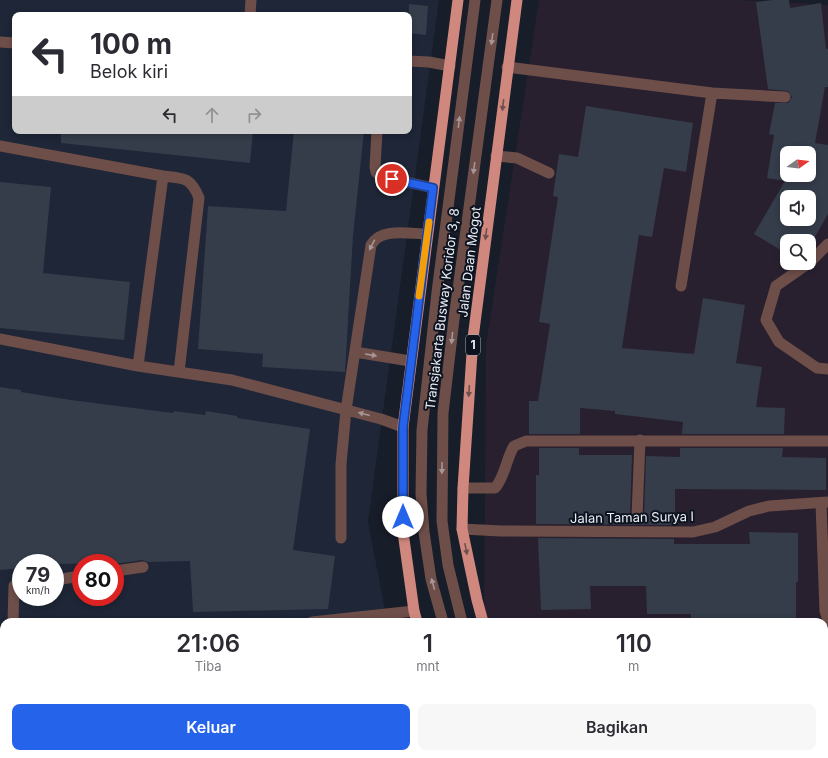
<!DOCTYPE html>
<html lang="id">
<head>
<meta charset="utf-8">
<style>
	:root { --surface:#fff; --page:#f7f7f7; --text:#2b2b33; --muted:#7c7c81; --accent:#2563eb }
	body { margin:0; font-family:Inter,sans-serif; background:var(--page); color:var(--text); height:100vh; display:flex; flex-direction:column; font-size:15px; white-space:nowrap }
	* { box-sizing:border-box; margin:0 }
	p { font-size:13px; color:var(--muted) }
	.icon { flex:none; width:22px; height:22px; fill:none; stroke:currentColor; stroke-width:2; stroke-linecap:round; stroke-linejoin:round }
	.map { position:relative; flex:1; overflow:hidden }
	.panel { position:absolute; left:0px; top:618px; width:828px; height:140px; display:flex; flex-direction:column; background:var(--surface); border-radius:12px 12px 0 0; box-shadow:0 2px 6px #0003 }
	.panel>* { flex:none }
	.banner { position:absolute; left:12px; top:12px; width:400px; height:122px; border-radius:8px; box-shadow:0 2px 6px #0003; background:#fff; color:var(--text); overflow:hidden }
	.needle { width:26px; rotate:76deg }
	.buttons { position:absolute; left:780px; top:146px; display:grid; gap:8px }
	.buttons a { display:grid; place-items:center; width:36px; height:36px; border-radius:8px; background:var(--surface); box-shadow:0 2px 6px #0003; font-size:20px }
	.speed { position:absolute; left:12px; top:554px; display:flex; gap:8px; font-size:20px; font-weight:700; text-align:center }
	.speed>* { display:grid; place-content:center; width:52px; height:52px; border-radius:50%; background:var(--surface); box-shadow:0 2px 6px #0003; line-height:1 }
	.speed small { font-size:10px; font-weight:400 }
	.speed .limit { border:6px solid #d22; background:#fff; color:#111 }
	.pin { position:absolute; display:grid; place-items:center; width:34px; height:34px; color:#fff; margin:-17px; border:2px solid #fff; border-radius:50%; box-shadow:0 1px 4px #0007 }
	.me { position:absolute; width:44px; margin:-22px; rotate:0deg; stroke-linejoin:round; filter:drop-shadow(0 0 3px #0008) }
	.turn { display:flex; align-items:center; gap:14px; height:84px; padding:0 12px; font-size:18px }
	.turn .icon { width:52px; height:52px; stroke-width:2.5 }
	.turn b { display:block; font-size:28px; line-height:34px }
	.lanes { display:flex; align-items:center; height:38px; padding:0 12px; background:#0003; justify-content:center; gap:20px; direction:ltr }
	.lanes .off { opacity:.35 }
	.eta { display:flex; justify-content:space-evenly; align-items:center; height:68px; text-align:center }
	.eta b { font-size:24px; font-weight:600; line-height:28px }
	.action { display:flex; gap:8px; margin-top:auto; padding:8px 12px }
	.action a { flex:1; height:46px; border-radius:8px; background:var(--accent); color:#fff; font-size:16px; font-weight:600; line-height:46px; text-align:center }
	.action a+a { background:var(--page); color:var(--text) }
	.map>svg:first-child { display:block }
	.commercial { fill:#28202f; fill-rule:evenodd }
	.built { fill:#1e2637; fill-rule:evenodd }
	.building { fill:#353c4a; fill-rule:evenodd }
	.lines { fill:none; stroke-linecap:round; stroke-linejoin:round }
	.service { stroke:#6e4e49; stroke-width:11 }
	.minor { stroke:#6e4e49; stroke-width:11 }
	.tertiary { stroke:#6e4e49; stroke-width:11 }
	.trunk { stroke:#d0887e; stroke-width:11 }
	.oneway { fill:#a69697 }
	.oneway2 { fill:#6f4e4e }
	.route-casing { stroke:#184099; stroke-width:10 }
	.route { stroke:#2563eb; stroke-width:7 }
	.slow { stroke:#f59e0b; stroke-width:7 }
	.labels { text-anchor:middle; stroke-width:4; stroke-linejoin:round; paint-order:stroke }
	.shield { fill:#0e141f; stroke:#a8adb6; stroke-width:1 }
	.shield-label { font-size:12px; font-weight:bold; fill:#eaeef7 }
	.street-label { font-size:13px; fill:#eaeef7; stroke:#0e141f }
</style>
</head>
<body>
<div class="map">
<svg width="828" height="758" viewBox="0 0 828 758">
	<rect width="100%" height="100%" fill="#171d29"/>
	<path class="commercial" d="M539,0H737L828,5V758H518L517,754H824V622H484L486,345ZM787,153H809V175H787ZM787,197H809V219H787ZM787,241H809V263H787Z
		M47,754H432L433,758H50Z"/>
	<path class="built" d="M0,0H439L368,522L386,615L315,622H4V653H0ZM15,15H409V131H15ZM21,563H55V597H21ZM81,563H115V597H81Z"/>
	<path class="building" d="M773,0H789L790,8L821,3L826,49H828V87H825L815,143L828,145V214L809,247V241H787V254L754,234L785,181L767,178L774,135L769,134L775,103H788L792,97L788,91L768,89L756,2ZM787,153H809V175H787ZM787,197H809V219H787Z
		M409,4L428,6L426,35L409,33Z
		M586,106L693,123L686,172L664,168L652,237L639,235L622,348L694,354L703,298L745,305L736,363L762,367L756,407L785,408L784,434H682L683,422L615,414V411L580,408V434H529V401H538L550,324L539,322L558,197L553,196L559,154L578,157Z
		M61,131H253L250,163L61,143Z
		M294,131H364L353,236L345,372L262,367L263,354L198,349L208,206L286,211Z
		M0,182L51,187L43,273L130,282L124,340L0,328Z
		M0,387L21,390V392L71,400L173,413L174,411L205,415L206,411L237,416V418L310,429L293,550L335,556L328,609L193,612L190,561L148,562L142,560L122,563L58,564L57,563H21V568L0,570Z
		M539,448H579V455H632L630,517L631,521L636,524L641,523L644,517L646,456L680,457V448H783L782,457L826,458V490L675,489V525L536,524V475H539Z
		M749,532L798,533V582H796V620L691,622V614H647L646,586H590L591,609L541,610L538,538L674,539V544H750Z"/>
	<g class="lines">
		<path class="service" d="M250,15L251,0
			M0,42L15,43
			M409,61L429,62L450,66
			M507,67L712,93L785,97
			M377,131L375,167L376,172L380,176L433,188
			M0,146L163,176L138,366
			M496,156L517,158L549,173
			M163,176C183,178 191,177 199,198L179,372
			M809,263L776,286L766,320L779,342L817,368L828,369
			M809,263L828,244
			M681,286L712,93
			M0,339L138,366L232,380L381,419L403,427
			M355,352L410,361
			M463,488H495C505,477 506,459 514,446L526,441H828
			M821,503L825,611L828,620
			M637,517L640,440
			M341,538V464L346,410L371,245C381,227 410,234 427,234
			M115,571L143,567
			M55,580L81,576
			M13,622L14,586L21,585
			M443,622L431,579L424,532L421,494L422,430L437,292L475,0
			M462,622L448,565L442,521L443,413L454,319L497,0
			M484,754L485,758
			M501,754L503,758"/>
		<path class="minor" d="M462,529L501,531L693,532L715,527L749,511L769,506L828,502
			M0,687L4,692
			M54,754L58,758"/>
		<path class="tertiary" d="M312,622L414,611
			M0,655H4"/>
		<path class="trunk" d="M417,622L414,611L403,532V427L458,0
			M483,622L477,600L462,529L463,488L473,338L517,0
			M459,754L460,758
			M522,754L523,758"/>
	</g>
	<defs><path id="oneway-solid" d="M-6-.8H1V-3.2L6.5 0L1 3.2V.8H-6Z"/></defs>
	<g class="oneway">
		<use href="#oneway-solid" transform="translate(492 39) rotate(98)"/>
		<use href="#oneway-solid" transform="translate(459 122) rotate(-83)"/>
		<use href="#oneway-solid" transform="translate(474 168) rotate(98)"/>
		<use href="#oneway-solid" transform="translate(372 245) rotate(117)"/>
		<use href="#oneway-solid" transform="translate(452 338) rotate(96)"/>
		<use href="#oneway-solid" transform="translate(371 355) rotate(9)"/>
		<use href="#oneway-solid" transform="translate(364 414) rotate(-165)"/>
		<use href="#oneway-solid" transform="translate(442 468) rotate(91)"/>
		<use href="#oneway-solid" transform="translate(433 584) rotate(-105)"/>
	</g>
	<g class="oneway2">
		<use href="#oneway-solid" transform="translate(503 105) rotate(97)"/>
		<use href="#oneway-solid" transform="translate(486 234) rotate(97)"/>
		<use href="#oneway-solid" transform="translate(469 391) rotate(94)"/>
		<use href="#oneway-solid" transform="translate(466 549) rotate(79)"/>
	</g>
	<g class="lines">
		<g class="route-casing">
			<path id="route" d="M392,179L433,188L403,427V517"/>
		</g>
		<use href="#route" class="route"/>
		<path class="slow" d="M419,296L429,222"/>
	</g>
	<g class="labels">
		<rect class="shield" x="466" y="335" width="14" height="20" rx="3"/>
		<g class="shield-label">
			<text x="473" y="349">1</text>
		</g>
		<g class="street-label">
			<text transform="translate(469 262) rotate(-83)" y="5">Jalan Daan Mogot</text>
			<text transform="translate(442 309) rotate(-83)" y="5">Transjakarta Busway Koridor 3, 8</text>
			<text transform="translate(632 517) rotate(-1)" y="5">Jalan Taman Surya I</text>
		</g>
	</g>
</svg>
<div class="buttons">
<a><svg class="needle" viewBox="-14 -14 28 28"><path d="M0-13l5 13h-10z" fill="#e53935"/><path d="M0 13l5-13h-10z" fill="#7c7c81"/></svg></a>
<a><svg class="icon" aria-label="sound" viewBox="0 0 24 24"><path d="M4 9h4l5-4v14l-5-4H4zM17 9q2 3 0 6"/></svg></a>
<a><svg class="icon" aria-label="search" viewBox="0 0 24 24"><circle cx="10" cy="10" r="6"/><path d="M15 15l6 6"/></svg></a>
</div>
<div class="speed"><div>79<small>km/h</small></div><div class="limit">80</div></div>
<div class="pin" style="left:392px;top:179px;background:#d93025"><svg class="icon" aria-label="arrive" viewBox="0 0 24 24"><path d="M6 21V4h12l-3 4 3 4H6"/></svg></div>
<svg class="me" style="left:403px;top:517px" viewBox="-20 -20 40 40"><circle r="19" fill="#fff"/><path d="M0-13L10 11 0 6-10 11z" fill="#2563eb"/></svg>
<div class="banner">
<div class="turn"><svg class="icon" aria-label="left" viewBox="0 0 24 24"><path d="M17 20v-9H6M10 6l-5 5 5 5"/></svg><div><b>100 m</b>Belok kiri</div></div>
<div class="lanes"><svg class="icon" aria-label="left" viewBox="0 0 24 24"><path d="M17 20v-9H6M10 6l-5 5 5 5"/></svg><svg class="icon off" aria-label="ahead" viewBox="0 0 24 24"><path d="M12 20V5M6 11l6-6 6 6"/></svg><svg class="icon off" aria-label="right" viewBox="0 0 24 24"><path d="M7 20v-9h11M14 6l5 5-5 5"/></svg></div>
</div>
<section class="panel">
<div class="eta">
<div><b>21:06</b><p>Tiba</p></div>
<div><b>1</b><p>mnt</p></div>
<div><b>110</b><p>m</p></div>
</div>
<div class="action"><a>Keluar</a><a>Bagikan</a></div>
</section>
</div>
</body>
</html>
